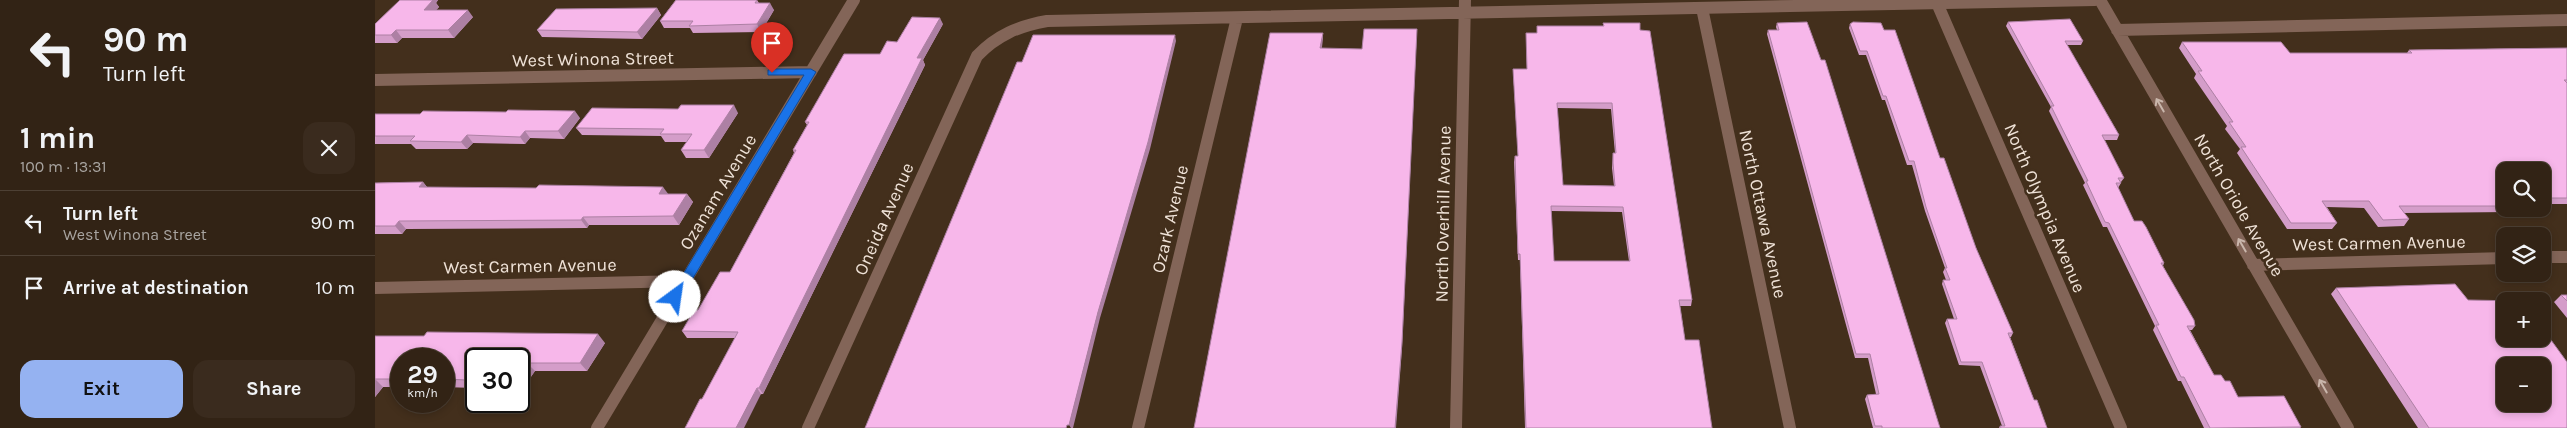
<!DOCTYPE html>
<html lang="en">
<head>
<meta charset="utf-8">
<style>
	:root { --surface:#322315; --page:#3a2b1e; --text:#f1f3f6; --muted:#a8a4a0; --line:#4d4034; --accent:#95b2f1 }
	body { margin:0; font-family:Karla,sans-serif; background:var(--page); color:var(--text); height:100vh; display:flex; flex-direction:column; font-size:19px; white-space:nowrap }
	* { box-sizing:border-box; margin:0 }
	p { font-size:16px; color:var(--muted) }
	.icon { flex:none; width:28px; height:28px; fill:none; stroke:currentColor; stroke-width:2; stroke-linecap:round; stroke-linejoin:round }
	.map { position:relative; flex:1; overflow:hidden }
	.side { display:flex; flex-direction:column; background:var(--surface); width:375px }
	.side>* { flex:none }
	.top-card { background:#322315; color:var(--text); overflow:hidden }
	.tools { position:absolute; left:2121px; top:162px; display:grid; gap:10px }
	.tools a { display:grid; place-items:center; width:55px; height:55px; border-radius:10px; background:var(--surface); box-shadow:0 2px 8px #0003,0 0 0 1px var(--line); font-size:25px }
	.speed { position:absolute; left:15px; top:348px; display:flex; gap:10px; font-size:25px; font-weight:700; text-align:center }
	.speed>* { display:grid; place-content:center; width:65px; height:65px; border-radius:50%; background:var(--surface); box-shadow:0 2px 8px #0003,0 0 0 1px var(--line); line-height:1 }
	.speed small { font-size:12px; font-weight:400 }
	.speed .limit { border:2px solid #111; border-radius:8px; background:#fff; color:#111 }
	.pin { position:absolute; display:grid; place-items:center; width:42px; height:42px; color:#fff; margin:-51px -21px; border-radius:50% 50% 50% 0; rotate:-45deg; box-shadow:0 0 5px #0007 }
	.pin .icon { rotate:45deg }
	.me { position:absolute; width:55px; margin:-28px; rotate:31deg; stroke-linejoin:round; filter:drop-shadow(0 0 4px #0008) }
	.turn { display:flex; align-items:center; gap:18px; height:105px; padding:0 20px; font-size:22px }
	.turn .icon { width:65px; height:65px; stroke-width:2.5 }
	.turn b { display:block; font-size:35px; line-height:42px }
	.round { display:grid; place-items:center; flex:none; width:52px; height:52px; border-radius:15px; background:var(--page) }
	.overview { display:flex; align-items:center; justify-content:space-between; height:85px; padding:0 20px }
	h1 { font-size:30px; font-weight:700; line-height:38px }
	.cta { display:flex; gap:10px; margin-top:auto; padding:10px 20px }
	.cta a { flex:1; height:58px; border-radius:15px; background:var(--accent); color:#111; font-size:20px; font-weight:700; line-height:58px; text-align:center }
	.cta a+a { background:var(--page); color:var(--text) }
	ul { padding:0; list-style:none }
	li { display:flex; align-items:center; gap:15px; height:65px; padding:0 20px; border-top:1px solid var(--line) }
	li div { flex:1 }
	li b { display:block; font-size:19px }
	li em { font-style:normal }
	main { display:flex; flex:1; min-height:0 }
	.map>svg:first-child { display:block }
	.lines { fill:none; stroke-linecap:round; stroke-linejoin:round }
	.minor { stroke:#836558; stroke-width:12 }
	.wall { fill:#d49dc9; fill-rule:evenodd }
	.shaded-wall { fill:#ad80a4 }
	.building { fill:#f7b7ea; stroke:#ad80a4; fill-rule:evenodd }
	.oneway { stroke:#c9b6ab }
	.route { fill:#1a73e8; stroke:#114b97 }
	.labels { text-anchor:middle; stroke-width:5; stroke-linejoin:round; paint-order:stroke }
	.street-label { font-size:18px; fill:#efe2d7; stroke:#432f1c }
</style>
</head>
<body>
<main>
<section class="side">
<div class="top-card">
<div class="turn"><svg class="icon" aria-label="left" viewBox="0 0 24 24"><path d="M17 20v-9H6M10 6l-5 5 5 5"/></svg><div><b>90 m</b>Turn left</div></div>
</div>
<div class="overview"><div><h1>1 min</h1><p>100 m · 13:31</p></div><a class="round"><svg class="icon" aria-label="close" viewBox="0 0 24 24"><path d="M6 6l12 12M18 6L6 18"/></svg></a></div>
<ul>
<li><svg class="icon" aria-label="left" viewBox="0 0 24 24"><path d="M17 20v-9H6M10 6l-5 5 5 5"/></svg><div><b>Turn left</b><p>West Winona Street</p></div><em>90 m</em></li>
<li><svg class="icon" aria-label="arrive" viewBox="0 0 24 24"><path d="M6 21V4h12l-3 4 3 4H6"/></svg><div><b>Arrive at destination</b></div><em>10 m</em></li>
</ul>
<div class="cta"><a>Exit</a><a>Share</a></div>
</section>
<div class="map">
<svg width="2192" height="428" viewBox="0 0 2192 428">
	<rect width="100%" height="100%" fill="#432f1c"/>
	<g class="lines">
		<path class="minor" d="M1725,0L1973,428
			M1562,3L1746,428
			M1327,8L1415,428
			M1742,30L2192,20
			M0,80L436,72
			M2168,257H2192
			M1878,265L2130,258
			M0,288L310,281
			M222,428L479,0
			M433,428L602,56C622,35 644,26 672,21L1720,0
			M763,428L862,18
			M1081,428L1090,0"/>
	</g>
	<path class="wall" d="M25,0H63L61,3L64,7L61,10L98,17L79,38H27L22,43H0V24Z
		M301,0H382L384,3L399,10L386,32L318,33L315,28H289L285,21Z
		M282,8L286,15L267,39L167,37L162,30Z
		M1633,22L1708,41L1706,45H1692L1744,135L1742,140H1729L1749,178L1746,182H1745L1746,183L1743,188L1759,221L1789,263L1788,266L1820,326L1817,330H1815L1839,375L1850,381L1863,397L1926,427L1925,428H1829L1806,381H1803L1778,330L1780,326L1732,227H1728L1708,185L1710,183L1674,111L1676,107L1631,26Z
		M1228,23L1265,30L1317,300L1316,306H1305L1310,340L1337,428H1150L1145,260H1143L1139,162L1140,156H1143L1138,69H1152L1151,33H1162L1228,26ZM1182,108L1236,109L1240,153H1238L1237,168L1239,186L1188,185ZM1176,211L1247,212L1254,261H1179Z
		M1402,23L1565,428H1498L1490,399L1492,395L1501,394L1493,358H1480L1392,34L1393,30H1402L1401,27Z
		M568,24L548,60L550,65L388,394L327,399L360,338H312L307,331L323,310L355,272L419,153L418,150L432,125L430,122L505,54Z
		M1475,24L1565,158L1601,248L1638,333L1636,337H1635L1659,400L1672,428H1624L1625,426H1627L1605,366L1584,365L1570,323L1572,319H1579L1567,284L1568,280H1571L1568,272L1570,268L1550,211L1537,165H1532L1510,100H1507L1491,55H1484L1474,28Z
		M1807,42L1915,53H2032L2034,50L2192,48V204H2168V171H2130V209H2139L2136,212L2029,213L2034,219L2029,226L2003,227L1989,208L1952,207L1962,223L1957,229H1912L1862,153L1865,149L1850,129L1852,126L1819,78L1821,74L1804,48Z
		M363,113L334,158H311L306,150L312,142H290L286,136L207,135L201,128Z
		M0,114L205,118L189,139L155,138L150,144L98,143L92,149H41L36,144H0Z
		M48,182L52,187L293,194H312L318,202L304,225H214L212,228L31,229L27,234H0V183Z
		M1961,288L2093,300L2192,428H2043L1956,294Z
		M2186,295H2192V318L2179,302Z
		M0,336L230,343L212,371H160L153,381H144V359H101V385L99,388L69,387V359H26V387H8L0,397Z"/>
	<path class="shaded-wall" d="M51,0H63L61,3L64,7L54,17L49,10Z
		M395,3L399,10L386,32L382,24Z
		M282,8L286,15L267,39L262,32Z
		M93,10L98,17L79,38L73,30Z
		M565,18L568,24L548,60L550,65L388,394L384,388L542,58Z
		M1042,29L1027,349L1021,428H1020Z
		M21,30L27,38L22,43L16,35Z
		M948,33V39L946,55L945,48Z
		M800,35L801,41L775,149L725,318L698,428H696L694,425L723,312Z
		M359,105L363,113L334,158L329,150Z
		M200,111L205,118L189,139L183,131Z
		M150,131L155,138L150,144L145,137Z
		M92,135L98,143L92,149L86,142Z
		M48,182L55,191L44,187Z
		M288,187L294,195L284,194Z
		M312,194L318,202L304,225L298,216Z
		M208,217L214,225L212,228L206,220Z
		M24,221L31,229L27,234L20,226Z
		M223,334L230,343L212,371L205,363Z
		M152,363L160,371L153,381L146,373Z
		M97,372L101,377V385L99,388L91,380Z
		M0,379L8,387L0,397Z
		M382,388L386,394L369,428H361Z"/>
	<path class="building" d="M25,0H58L49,10H93L73,30H21L16,35H0V24Z
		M301,0H382L380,3H395L382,24L314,26L318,21H285Z
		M282,8L262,32L162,30L181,9Z
		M537,17L565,18L542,58H547L384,388H382L361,428H310L325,399H327L363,332L307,331L319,310H323L345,272H355L421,150H418L434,122H430L469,54H505L512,41L522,42Z
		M1695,19L1708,41H1690L1744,135H1727L1749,178H1743L1746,183H1741L1759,221H1767L1771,227L1789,263H1786L1819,320L1820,326H1812L1839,375H1846L1850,381H1855L1863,397L1909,396L1926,427L1835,428L1809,377H1806L1781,325H1784L1734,223L1730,222L1711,181H1713L1676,106H1679L1633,22Z
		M1432,22L1446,60H1450L1565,428H1507V426H1500L1492,395L1504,394L1495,354H1481L1393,30H1404L1402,23Z
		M1478,22L1506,23L1509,30H1520L1565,158H1569L1601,248L1638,333H1633L1659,400H1662L1672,428H1626L1625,426H1630L1607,362H1586L1572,319H1582L1568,280H1575L1570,268H1572L1551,207L1539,161H1534L1511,96H1508L1492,51H1485L1475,24Z
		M1228,23H1265V30L1275,31L1317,300H1304L1310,340H1324L1337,428H1151L1145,254H1143L1140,156H1143L1138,69H1152L1151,33H1162V26H1229ZM1182,103H1237L1241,153H1238V163L1240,186L1188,185ZM1176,206L1248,207L1255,261H1179Z
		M989,29H1042L1027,342L1020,428H819L895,33H948L945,48L987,49Z
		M658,35H800L773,142L723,312L694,425H692L691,428H490L642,62H647Z
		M1807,42H1906L1915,53H2037L2034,50L2192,48V80H2189L2192,83V198H2168V171H2130V206H2024L2034,219L2008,220L1994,201H1947L1962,223H1916L1866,147H1871L1854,122H1858L1823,71H1827Z
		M306,105H359L329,150H306L317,134H285L289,129L201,128L217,108L303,109Z
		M133,110L200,111L183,131H150L145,137L92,135L86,142L35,141L40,136H0V114H45L48,111L131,112Z
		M48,182L44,187L161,188L164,185L288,187L284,194H312L298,216L208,217L206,220L24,221L20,226H0V183Z
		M2080,284L2093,300L2146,301H2130V339H2168V329L2192,362V428H2054L1961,288ZM2130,366H2168V404H2130Z
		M2186,295H2192V301Z
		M52,332L223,334L205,363H152L146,373H144V359H101V372H97L91,380L69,379V359H26V379H0V336H49Z"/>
	<defs><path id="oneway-shaft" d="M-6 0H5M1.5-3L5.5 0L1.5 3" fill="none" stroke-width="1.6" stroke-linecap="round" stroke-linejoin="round" transform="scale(1.25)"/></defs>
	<g class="oneway">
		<use href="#oneway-shaft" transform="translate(1785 105) rotate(-120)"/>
		<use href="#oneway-shaft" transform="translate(1867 245) rotate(-120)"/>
		<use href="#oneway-shaft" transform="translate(1948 386) rotate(-120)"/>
	</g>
	<path class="route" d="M397,69H436L441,72L305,300H296V294L429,75H393V70Z"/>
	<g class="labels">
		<g class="street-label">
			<text transform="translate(218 59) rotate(-1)" y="6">West Winona Street</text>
			<text transform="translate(343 192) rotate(-59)" y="6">Ozanam Avenue</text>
			<text transform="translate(1864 205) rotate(60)" y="6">North Oriole Avenue</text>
			<text transform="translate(1670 208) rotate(67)" y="6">North Olympia Avenue</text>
			<text transform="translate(1068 214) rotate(-89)" y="6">North Overhill Avenue</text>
			<text transform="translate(1388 214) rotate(78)" y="6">North Ottawa Avenue</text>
			<text transform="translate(509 219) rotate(-66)" y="6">Oneida Avenue</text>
			<text transform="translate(795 219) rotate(-77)" y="6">Ozark Avenue</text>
			<text transform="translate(2004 243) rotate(-1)" y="6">West Carmen Avenue</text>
			<text transform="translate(155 266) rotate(-1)" y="6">West Carmen Avenue</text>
		</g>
	</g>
</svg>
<div class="tools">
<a><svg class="icon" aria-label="search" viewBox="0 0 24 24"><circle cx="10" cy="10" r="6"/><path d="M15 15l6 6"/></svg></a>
<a><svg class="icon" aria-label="layers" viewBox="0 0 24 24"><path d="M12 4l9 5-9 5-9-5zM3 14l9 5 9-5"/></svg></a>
<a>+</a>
<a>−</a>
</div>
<div class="speed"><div>29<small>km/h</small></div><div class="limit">30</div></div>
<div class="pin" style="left:397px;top:73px;background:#d93025"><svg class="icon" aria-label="arrive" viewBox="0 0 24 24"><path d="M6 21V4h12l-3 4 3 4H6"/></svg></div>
<svg class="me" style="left:300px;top:297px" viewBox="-20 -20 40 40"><circle r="19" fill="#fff"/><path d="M0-13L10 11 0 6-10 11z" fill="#1a73e8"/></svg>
</div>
</main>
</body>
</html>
